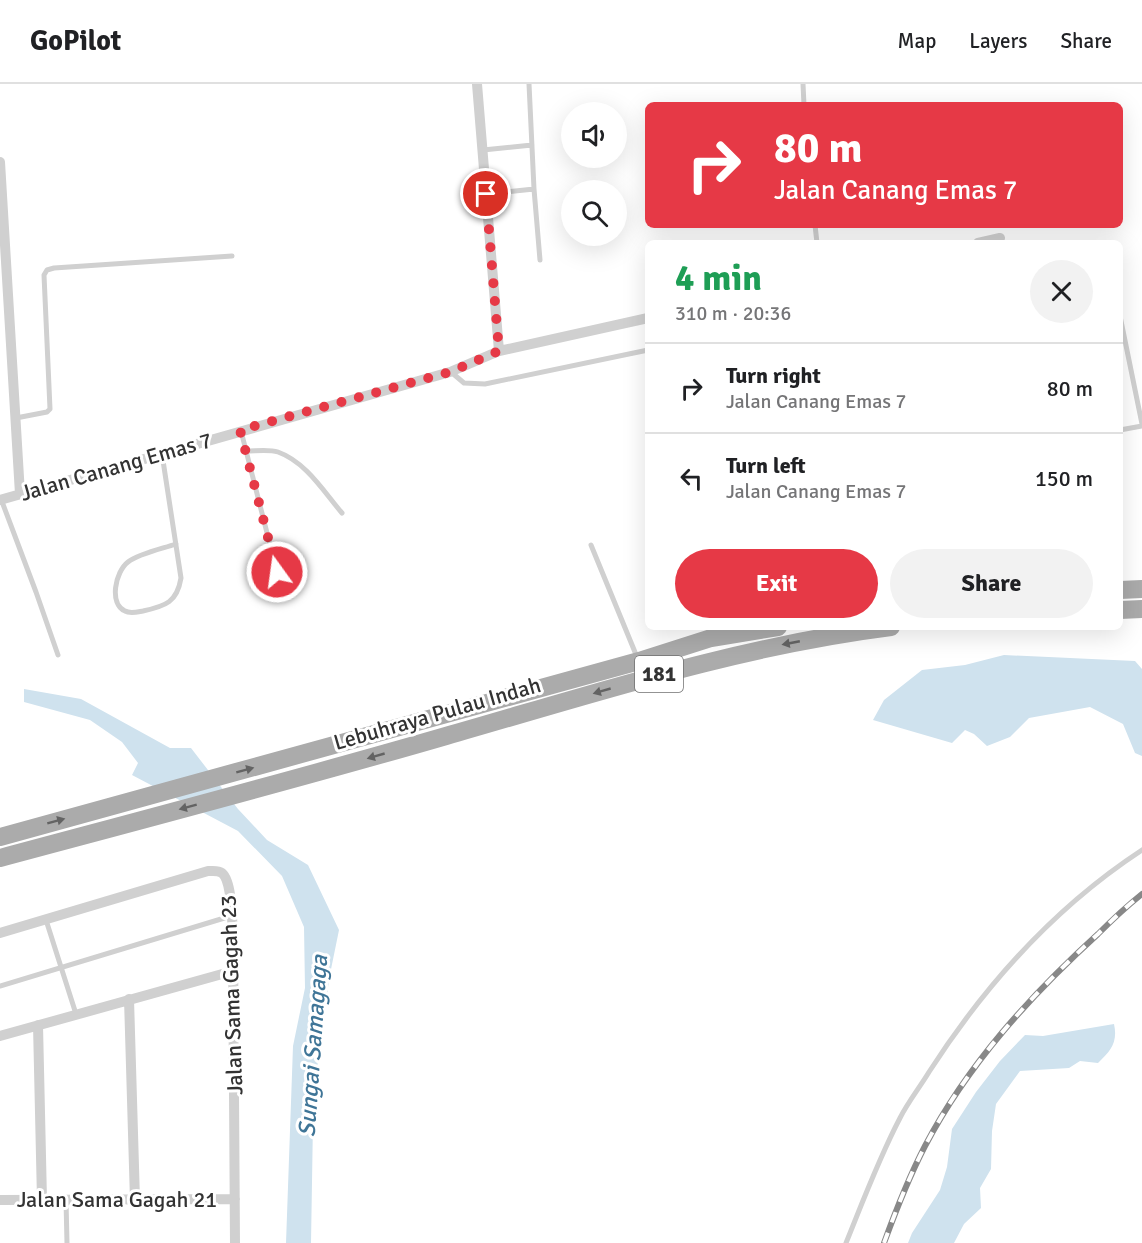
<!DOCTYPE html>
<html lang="en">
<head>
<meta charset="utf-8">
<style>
	:root { --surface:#fff; --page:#f2f2f2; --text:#202124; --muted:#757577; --line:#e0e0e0; --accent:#e63946 }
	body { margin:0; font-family:Signika,sans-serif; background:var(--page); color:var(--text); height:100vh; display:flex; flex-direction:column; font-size:22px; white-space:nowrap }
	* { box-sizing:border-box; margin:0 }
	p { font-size:20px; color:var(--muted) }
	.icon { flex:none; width:33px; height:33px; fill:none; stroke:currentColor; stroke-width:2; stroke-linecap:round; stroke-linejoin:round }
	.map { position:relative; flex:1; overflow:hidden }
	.details { position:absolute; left:645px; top:156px; width:478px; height:390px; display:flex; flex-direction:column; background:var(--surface); border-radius:9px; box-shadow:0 6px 24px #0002 }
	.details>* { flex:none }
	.hud { position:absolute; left:645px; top:18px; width:478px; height:126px; border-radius:9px; box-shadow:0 6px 24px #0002; background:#e63946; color:#fff; overflow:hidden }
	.buttons { position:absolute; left:561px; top:18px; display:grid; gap:12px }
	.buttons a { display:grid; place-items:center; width:66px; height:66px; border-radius:50%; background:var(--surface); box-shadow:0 6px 24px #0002; font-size:30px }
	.pin { position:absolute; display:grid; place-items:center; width:51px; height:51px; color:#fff; margin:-26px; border:3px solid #fff; border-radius:50%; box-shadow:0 2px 6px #0007 }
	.me { position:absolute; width:66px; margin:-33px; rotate:346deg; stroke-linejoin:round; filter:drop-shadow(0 0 4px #0008) }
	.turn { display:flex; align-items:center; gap:21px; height:126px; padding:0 30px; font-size:27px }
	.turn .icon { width:78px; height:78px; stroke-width:2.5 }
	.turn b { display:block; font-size:42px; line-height:51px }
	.round { display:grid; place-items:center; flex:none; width:63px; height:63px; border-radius:32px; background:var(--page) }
	.summary { display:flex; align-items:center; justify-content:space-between; height:102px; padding:0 30px }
	h1 { font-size:36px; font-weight:800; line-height:45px; color:#1e9e55 }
	.cta { display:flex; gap:12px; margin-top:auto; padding:12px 30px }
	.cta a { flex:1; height:69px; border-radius:36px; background:var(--accent); color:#fff; font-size:24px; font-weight:800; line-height:69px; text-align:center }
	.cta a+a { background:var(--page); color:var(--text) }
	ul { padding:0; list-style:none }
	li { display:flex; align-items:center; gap:18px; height:90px; padding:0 30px; border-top:2px solid var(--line) }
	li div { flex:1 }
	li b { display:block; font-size:22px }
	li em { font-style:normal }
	header { display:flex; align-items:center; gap:36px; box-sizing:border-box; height:84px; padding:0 30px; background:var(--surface); border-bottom:2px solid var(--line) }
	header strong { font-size:28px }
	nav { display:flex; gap:33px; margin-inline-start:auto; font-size:21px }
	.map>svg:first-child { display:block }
	.water { fill:#cfe2ee }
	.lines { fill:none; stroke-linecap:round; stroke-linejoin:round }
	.service { stroke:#d0d0d0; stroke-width:5 }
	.minor { stroke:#d0d0d0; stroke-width:10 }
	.primary { stroke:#ababab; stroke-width:18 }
	.rail-casing { stroke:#888; stroke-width:6 }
	.rail { stroke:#fff; stroke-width:4; stroke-dasharray:11; stroke-linecap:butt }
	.oneway { fill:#636363 }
	.route { stroke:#e63946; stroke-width:10; stroke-dasharray:0 18 }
	.labels { text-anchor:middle; stroke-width:6; stroke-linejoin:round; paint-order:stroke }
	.shield { fill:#fff; stroke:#707070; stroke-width:1.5 }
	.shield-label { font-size:21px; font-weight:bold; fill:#333 }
	.street-label { font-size:22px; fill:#333; stroke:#fff }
	.water-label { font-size:24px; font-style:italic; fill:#3f7597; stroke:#fff }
</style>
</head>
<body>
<header>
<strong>GoPilot</strong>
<nav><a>Map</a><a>Layers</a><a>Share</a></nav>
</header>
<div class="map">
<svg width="1142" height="1159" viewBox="0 0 1142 1159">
	<rect width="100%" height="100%" fill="#fff"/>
	<path class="water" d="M1004,571L1135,577L1142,585V672L1135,669L1123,640L1090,623L1029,634L1010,653L987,662L974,650L965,646L952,659L873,636L884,616L922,586L965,581Z
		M24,605L81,615L170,664H191L238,725L267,756L308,781L339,846L329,895L324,939L316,957L320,1014L313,1037L311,1159H286L293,962L305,904L304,843L282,792L238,747L132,691L138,679L122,658L90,636L24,618Z
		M1114,940C1118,958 1111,967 1098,979L1080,977L1069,984L1020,987L996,1020L992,1047L991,1085L980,1104L981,1124L964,1140L954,1159H908L912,1149L940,1106L947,1083L952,1045L976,1008L1000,977L1025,951L1043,952Z"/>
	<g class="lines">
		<path class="service" d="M803,0L804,21
			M483,66L532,61
			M534,105L540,176
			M486,110L534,105L529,0
			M815,141L817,159
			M1120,232L1142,340
			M451,288L464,299L485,300L648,266
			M16,334L47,328L50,325L44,191L47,186L54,184L232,172
			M1120,346L1142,342
			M241,347L277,488
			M246,367C256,367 269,365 278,368C306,378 324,408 342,429
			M162,370L181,494C177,518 166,522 143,527C137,528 130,530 125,527C109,520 115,488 128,478C140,469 161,465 176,460
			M1,415L36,508L58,571
			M591,461L637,573
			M46,836L76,930
			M0,902L231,832
			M66,1116L67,1159
			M846,1159C863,1117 879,1074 900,1034C908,1018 920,1003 929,988C985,901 1055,823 1142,766"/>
		<path class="minor" d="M0,78L20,410
			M978,159L1000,154
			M499,267L648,234
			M0,416L450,288L499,267L477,0
			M0,849L208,787C213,787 218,786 222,789C233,798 232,842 233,856L235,1159
			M129,915L135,1116
			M38,941L42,1116
			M0,952L233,887
			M0,1116L235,1115"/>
		<path class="primary" d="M1120,506L1142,505
			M1120,526L1142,525
			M0,753L639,577L711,554L778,543
			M0,774C149,734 298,695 446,652C593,610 739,562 891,543"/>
		<g class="rail-casing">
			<path id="rail" d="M884,1159C896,1126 909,1093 925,1062C968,980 1030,912 1098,850C1112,836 1127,822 1142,810"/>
		</g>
		<use href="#rail" class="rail"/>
	</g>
	<defs><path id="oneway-solid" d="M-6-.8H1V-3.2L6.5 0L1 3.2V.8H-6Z" transform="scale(1.5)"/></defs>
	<g class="oneway">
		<use href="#oneway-solid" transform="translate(791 559) rotate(169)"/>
		<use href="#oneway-solid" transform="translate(602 607) rotate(164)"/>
		<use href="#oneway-solid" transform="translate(376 672) rotate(164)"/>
		<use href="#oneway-solid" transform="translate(245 686) rotate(-15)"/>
		<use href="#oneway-solid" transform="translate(188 723) rotate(165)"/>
		<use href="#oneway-solid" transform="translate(56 737) rotate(-15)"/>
	</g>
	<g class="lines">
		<path class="route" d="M277,488L240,346L450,288L499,267L486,110"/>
	</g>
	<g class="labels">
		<rect class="shield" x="635" y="572" width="48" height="36" rx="4.5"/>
		<g class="shield-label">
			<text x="659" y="597">181</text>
		</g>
		<g class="street-label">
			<text transform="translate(116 382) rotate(-16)" y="8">Jalan Canang Emas 7</text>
			<text transform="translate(437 629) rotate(-16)" y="8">Lebuhraya Pulau Indah</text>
			<text transform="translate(231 911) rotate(-92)" y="8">Jalan Sama Gagah 23</text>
			<text x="117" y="1123">Jalan Sama Gagah 21</text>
		</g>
		<g class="water-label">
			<text transform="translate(313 962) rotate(-86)" y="8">Sungai Samagaga</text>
		</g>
	</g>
</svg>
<div class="buttons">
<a><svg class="icon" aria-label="sound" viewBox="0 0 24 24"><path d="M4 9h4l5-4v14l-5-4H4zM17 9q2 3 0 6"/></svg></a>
<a><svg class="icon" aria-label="search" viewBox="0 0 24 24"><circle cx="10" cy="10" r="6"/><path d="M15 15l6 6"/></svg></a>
</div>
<div class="pin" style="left:486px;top:110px;background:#d93025"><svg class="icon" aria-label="arrive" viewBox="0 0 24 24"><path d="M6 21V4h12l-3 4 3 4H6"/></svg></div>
<svg class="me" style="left:277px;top:488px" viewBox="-20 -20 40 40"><circle r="17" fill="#e63946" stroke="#fff" stroke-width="3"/><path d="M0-11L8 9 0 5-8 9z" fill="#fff"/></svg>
<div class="hud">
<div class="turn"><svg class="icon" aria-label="right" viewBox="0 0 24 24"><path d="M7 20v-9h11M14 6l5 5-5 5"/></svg><div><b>80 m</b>Jalan Canang Emas 7</div></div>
</div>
<section class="details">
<div class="summary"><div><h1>4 min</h1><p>310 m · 20:36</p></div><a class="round"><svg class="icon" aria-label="close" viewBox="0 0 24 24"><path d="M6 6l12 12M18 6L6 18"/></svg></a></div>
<ul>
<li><svg class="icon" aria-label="right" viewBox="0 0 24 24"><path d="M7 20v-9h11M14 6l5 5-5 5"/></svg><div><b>Turn right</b><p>Jalan Canang Emas 7</p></div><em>80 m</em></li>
<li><svg class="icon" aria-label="left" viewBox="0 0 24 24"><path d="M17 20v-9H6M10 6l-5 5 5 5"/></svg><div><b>Turn left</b><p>Jalan Canang Emas 7</p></div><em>150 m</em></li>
</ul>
<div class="cta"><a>Exit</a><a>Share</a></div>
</section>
</div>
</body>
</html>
